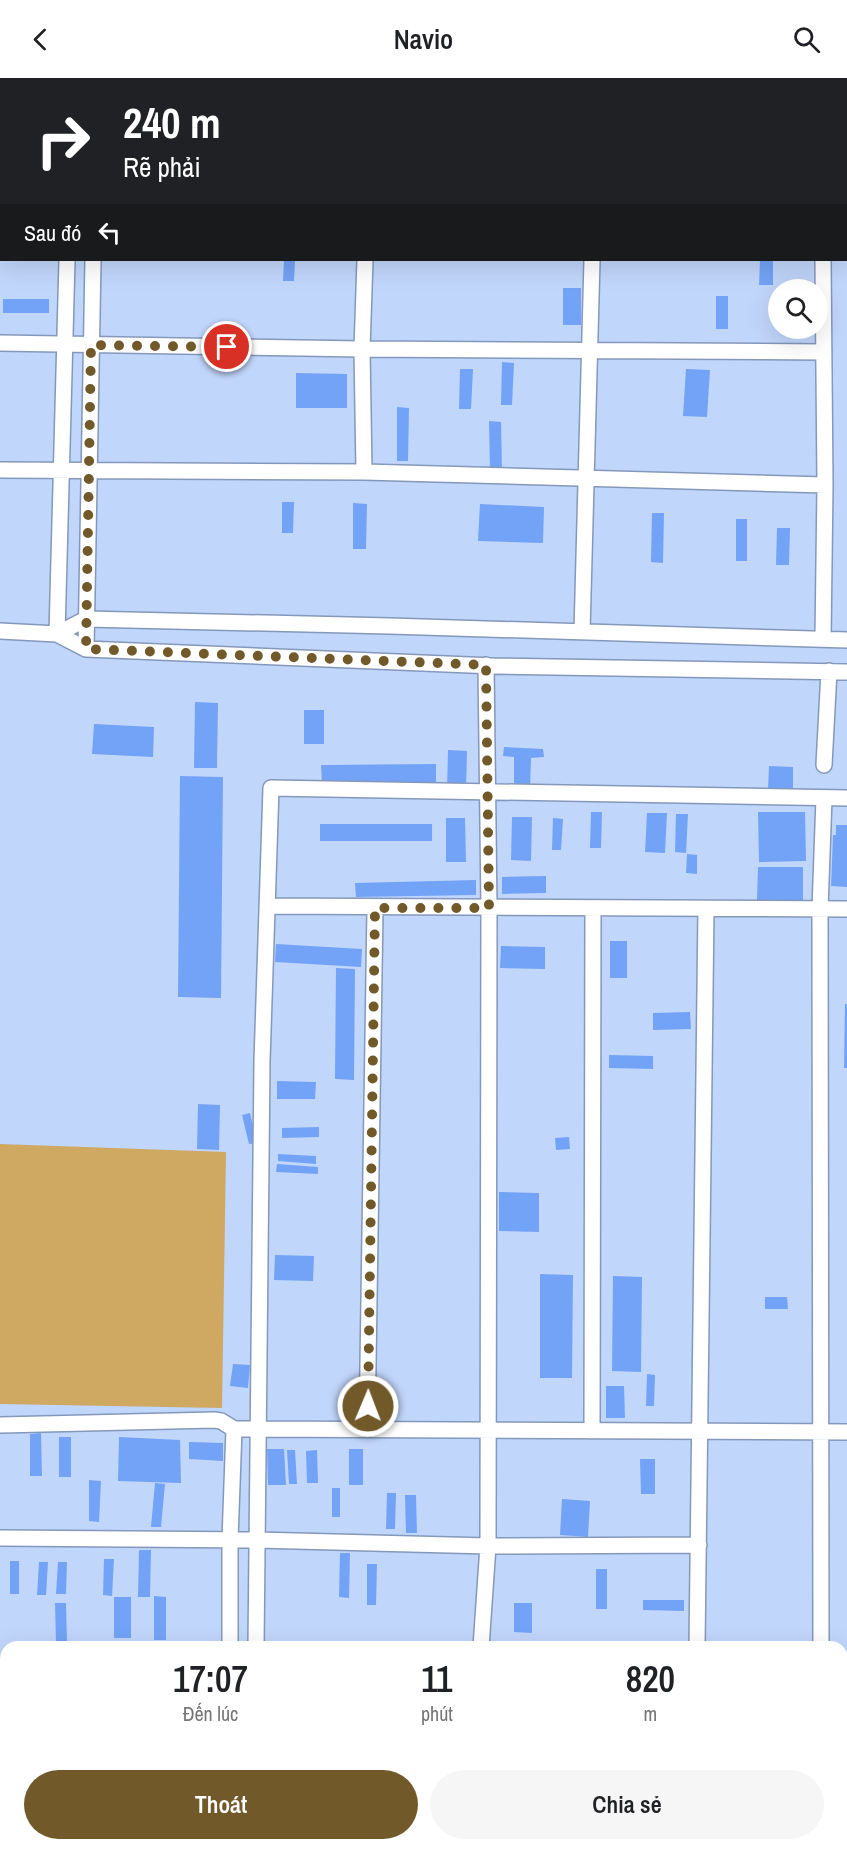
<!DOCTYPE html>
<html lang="vi">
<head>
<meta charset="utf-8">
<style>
	:root { --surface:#fff; --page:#f6f6f6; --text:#202124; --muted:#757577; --accent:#72592a }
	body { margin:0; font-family:"Archivo Narrow",sans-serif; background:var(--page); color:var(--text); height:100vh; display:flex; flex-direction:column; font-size:22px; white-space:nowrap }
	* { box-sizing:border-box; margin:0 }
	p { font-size:20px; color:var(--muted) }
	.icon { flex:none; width:33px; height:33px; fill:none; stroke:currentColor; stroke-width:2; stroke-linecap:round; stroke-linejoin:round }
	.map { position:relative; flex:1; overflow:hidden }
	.details { position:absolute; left:0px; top:1563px; width:848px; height:210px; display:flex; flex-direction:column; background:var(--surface); border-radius:18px 18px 0 0; box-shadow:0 6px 24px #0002 }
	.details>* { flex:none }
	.guide { position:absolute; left:0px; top:0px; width:848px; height:183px; box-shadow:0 6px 24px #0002; background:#202124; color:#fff; overflow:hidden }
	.buttons { position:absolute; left:768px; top:201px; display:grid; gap:12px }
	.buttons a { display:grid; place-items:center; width:60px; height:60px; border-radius:50%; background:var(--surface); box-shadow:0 6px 24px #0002; font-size:30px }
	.pin { position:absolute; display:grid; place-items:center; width:51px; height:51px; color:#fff; margin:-26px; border:3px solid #fff; border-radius:50%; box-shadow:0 2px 6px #0007 }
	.me { position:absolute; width:66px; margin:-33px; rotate:1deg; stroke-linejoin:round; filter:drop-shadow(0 0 4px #0008) }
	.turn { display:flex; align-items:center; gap:21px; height:126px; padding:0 24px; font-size:27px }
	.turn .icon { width:78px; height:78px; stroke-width:2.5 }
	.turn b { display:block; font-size:42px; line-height:51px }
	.then { display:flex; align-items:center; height:57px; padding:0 24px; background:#0003; gap:12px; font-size:22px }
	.eta { display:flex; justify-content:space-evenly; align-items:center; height:102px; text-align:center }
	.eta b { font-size:36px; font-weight:600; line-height:42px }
	.primary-button { display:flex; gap:12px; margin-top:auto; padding:12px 24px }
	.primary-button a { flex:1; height:69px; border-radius:36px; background:var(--accent); color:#fff; font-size:24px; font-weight:600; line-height:69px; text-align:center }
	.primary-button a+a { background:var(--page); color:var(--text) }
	header { display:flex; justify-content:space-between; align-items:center; height:78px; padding:0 24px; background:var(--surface); font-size:27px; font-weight:600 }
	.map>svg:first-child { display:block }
	.green { fill:#cfa862 }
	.building { fill:#73a3f6 }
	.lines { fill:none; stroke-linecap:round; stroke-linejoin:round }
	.minor-casing { stroke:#8498bb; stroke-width:18 }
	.minor { stroke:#fff; stroke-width:15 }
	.route { stroke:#72592a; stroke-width:10; stroke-dasharray:0 18 }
</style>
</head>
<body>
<header><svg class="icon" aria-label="back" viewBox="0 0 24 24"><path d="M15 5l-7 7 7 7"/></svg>Navio<svg class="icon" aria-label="search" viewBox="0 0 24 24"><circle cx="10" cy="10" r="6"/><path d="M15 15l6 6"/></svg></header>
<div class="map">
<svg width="847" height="1773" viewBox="0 0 847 1773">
	<rect width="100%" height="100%" fill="#c1d6fb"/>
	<path class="green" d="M0,1066L226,1074L222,1330L0,1326Z"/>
	<path class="building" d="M284,182H295L294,203H283Z
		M760,182H773V207H759Z
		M563,210H581V247H563Z
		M716,218H728V251H716Z
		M3,221H49V235H3Z
		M502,284L514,285L512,327H501Z
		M460,291H473L471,331H459Z
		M686,291L710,292L707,339L683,338Z
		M296,295L347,296V330H296Z
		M397,329L409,330L408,383H397Z
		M489,343L501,344L502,394H490Z
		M282,424H294L293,455H282Z
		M353,425L367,426L366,471H353Z
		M480,426L544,429L543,465L478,463Z
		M652,435H664L663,485L651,484Z
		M736,441H747V483H736Z
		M777,450H790L789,487H776Z
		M195,624L218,625L217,690H194Z
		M304,632H324V666H304Z
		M94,646L154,649L153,679L92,676Z
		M504,669L543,671L544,679L531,680L530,712L514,713V679L503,678Z
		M448,672L467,673L466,713H447Z
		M436,686V704L322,705L321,687Z
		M769,688L793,689V712L768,711Z
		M180,698L223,699L221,920L178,919Z
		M591,734H602L601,770H590Z
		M758,734H805L806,783L759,784Z
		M647,735H667L665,775L645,774Z
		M676,736H688L686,775L675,774Z
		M512,739H532L531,783L511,782Z
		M446,740H465L466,784H446Z
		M553,740L563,741L561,772H552Z
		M320,746H432V763H320Z
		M836,747H847V809L831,808L833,757H836Z
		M687,776L697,777V796L686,795Z
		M758,789H803V823L757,822Z
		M546,798V815L502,816V799Z
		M476,802V817L356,819L355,805Z
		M610,863H627V900H610Z
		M276,866L362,871L361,889L275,884Z
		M501,868L545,869V891L500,890Z
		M336,890L355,891L354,1002L335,1001Z
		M845,926H847V990H844Z
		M690,934L691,951L653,952V935Z
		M609,977L653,978V991L609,990Z
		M277,1003L316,1004L315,1021H277Z
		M198,1026L220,1027L219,1072L197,1071Z
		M250,1035L257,1065L249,1066L242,1037Z
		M319,1049V1059L282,1060V1050Z
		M569,1059L570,1071L556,1072L555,1060Z
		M278,1076L316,1078V1086L278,1083Z
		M277,1086L318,1089V1096L276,1094Z
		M499,1114L539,1115V1154L499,1153Z
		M275,1177L314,1178L313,1203L274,1202Z
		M540,1196L573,1197L572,1300H540Z
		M613,1198L642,1199L641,1294L612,1293Z
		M765,1219H787L788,1231H765Z
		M233,1286L250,1287L248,1310L230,1308Z
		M647,1296L655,1297L654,1328H646Z
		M606,1308H624L625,1340H606Z
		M41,1355L42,1398H30V1356Z
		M59,1359H71V1399H59Z
		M119,1359L180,1362L181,1405L118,1403Z
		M189,1364L223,1365V1383L189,1381Z
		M267,1371H284L286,1407H268Z
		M349,1371H363V1407H349Z
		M287,1372H295L297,1406H289Z
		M317,1372L318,1405H307L306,1373Z
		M640,1381H655V1416H641Z
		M89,1402L101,1403L99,1444L89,1443Z
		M155,1405L165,1406L161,1449H151Z
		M332,1410H340V1439H332Z
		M387,1415H396L395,1451H386Z
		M405,1417H416L417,1455H406Z
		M562,1421L590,1423L588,1459L560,1457Z
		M139,1472H151L150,1519H138Z
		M340,1475H350L349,1520L339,1519Z
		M104,1481H114L112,1518L103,1517Z
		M10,1483H19V1516H10Z
		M39,1484H48L46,1517H37Z
		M58,1484H67L66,1516H56Z
		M367,1486H377L376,1527H367Z
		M596,1491H607V1531H596Z
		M154,1518L166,1519V1562H154Z
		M114,1519H131V1560H114Z
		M643,1522H684V1533L643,1532Z
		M55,1525H66L67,1565H56Z
		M514,1525H532V1555L514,1554Z
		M122,1767H162V1773H122Z"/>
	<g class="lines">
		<g class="minor-casing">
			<path id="minor" d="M472,0L532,2
				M760,0V2
				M71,2V0
				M95,2V0
				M370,2V0
				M595,2V0
				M0,127H2
				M846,144H847
				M0,265L362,271L824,274
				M0,392L364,394L825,407
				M364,394L362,271L365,182
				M0,553L57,556L86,571L494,588L847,594
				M582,554L592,182
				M57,556L86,541L390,548L847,562
				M57,556L67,182
				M823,561L825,407L823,182
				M86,571L93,182
				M824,687L829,593
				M267,828L847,831
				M0,1347L214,1342L221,1343L234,1351L847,1354
				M367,1352L375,830
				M592,1353L593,830
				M0,1460L257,1462L488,1468L699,1467
				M230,1569V1462L234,1351
				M256,1569L262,983L271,710L847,720
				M481,1569L488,1468L489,830L486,587
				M697,1569L706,831
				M821,1569L820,831L824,720
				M842,1592L847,1593
				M0,1593H6
				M0,1725H6
				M108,1767V1773
				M235,1767V1773
				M359,1773V1767
				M459,1773V1767
				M581,1773V1767
				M697,1773V1767"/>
		</g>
		<use href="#minor" class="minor"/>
	</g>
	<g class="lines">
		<path class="route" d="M227,269L91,267L86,571L486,587L489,830H375L368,1328"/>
	</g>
</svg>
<div class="buttons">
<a><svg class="icon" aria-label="search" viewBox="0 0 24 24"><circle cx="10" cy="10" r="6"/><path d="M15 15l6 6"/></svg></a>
</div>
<div class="pin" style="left:227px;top:269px;background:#d93025"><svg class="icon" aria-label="arrive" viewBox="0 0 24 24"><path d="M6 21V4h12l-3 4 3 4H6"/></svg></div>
<svg class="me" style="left:368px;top:1328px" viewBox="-20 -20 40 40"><circle r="17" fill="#72592a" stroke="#fff" stroke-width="3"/><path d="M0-11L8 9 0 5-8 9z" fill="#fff"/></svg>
<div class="guide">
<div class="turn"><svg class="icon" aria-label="right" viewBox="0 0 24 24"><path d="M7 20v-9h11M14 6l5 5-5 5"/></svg><div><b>240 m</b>Rẽ phải</div></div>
<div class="then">Sau đó<svg class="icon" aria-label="left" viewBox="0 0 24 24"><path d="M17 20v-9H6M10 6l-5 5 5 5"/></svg></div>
</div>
<section class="details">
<div class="eta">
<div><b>17:07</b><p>Đến lúc</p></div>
<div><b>11</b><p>phút</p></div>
<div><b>820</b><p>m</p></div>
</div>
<div class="primary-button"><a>Thoát</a><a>Chia sẻ</a></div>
</section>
</div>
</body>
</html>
